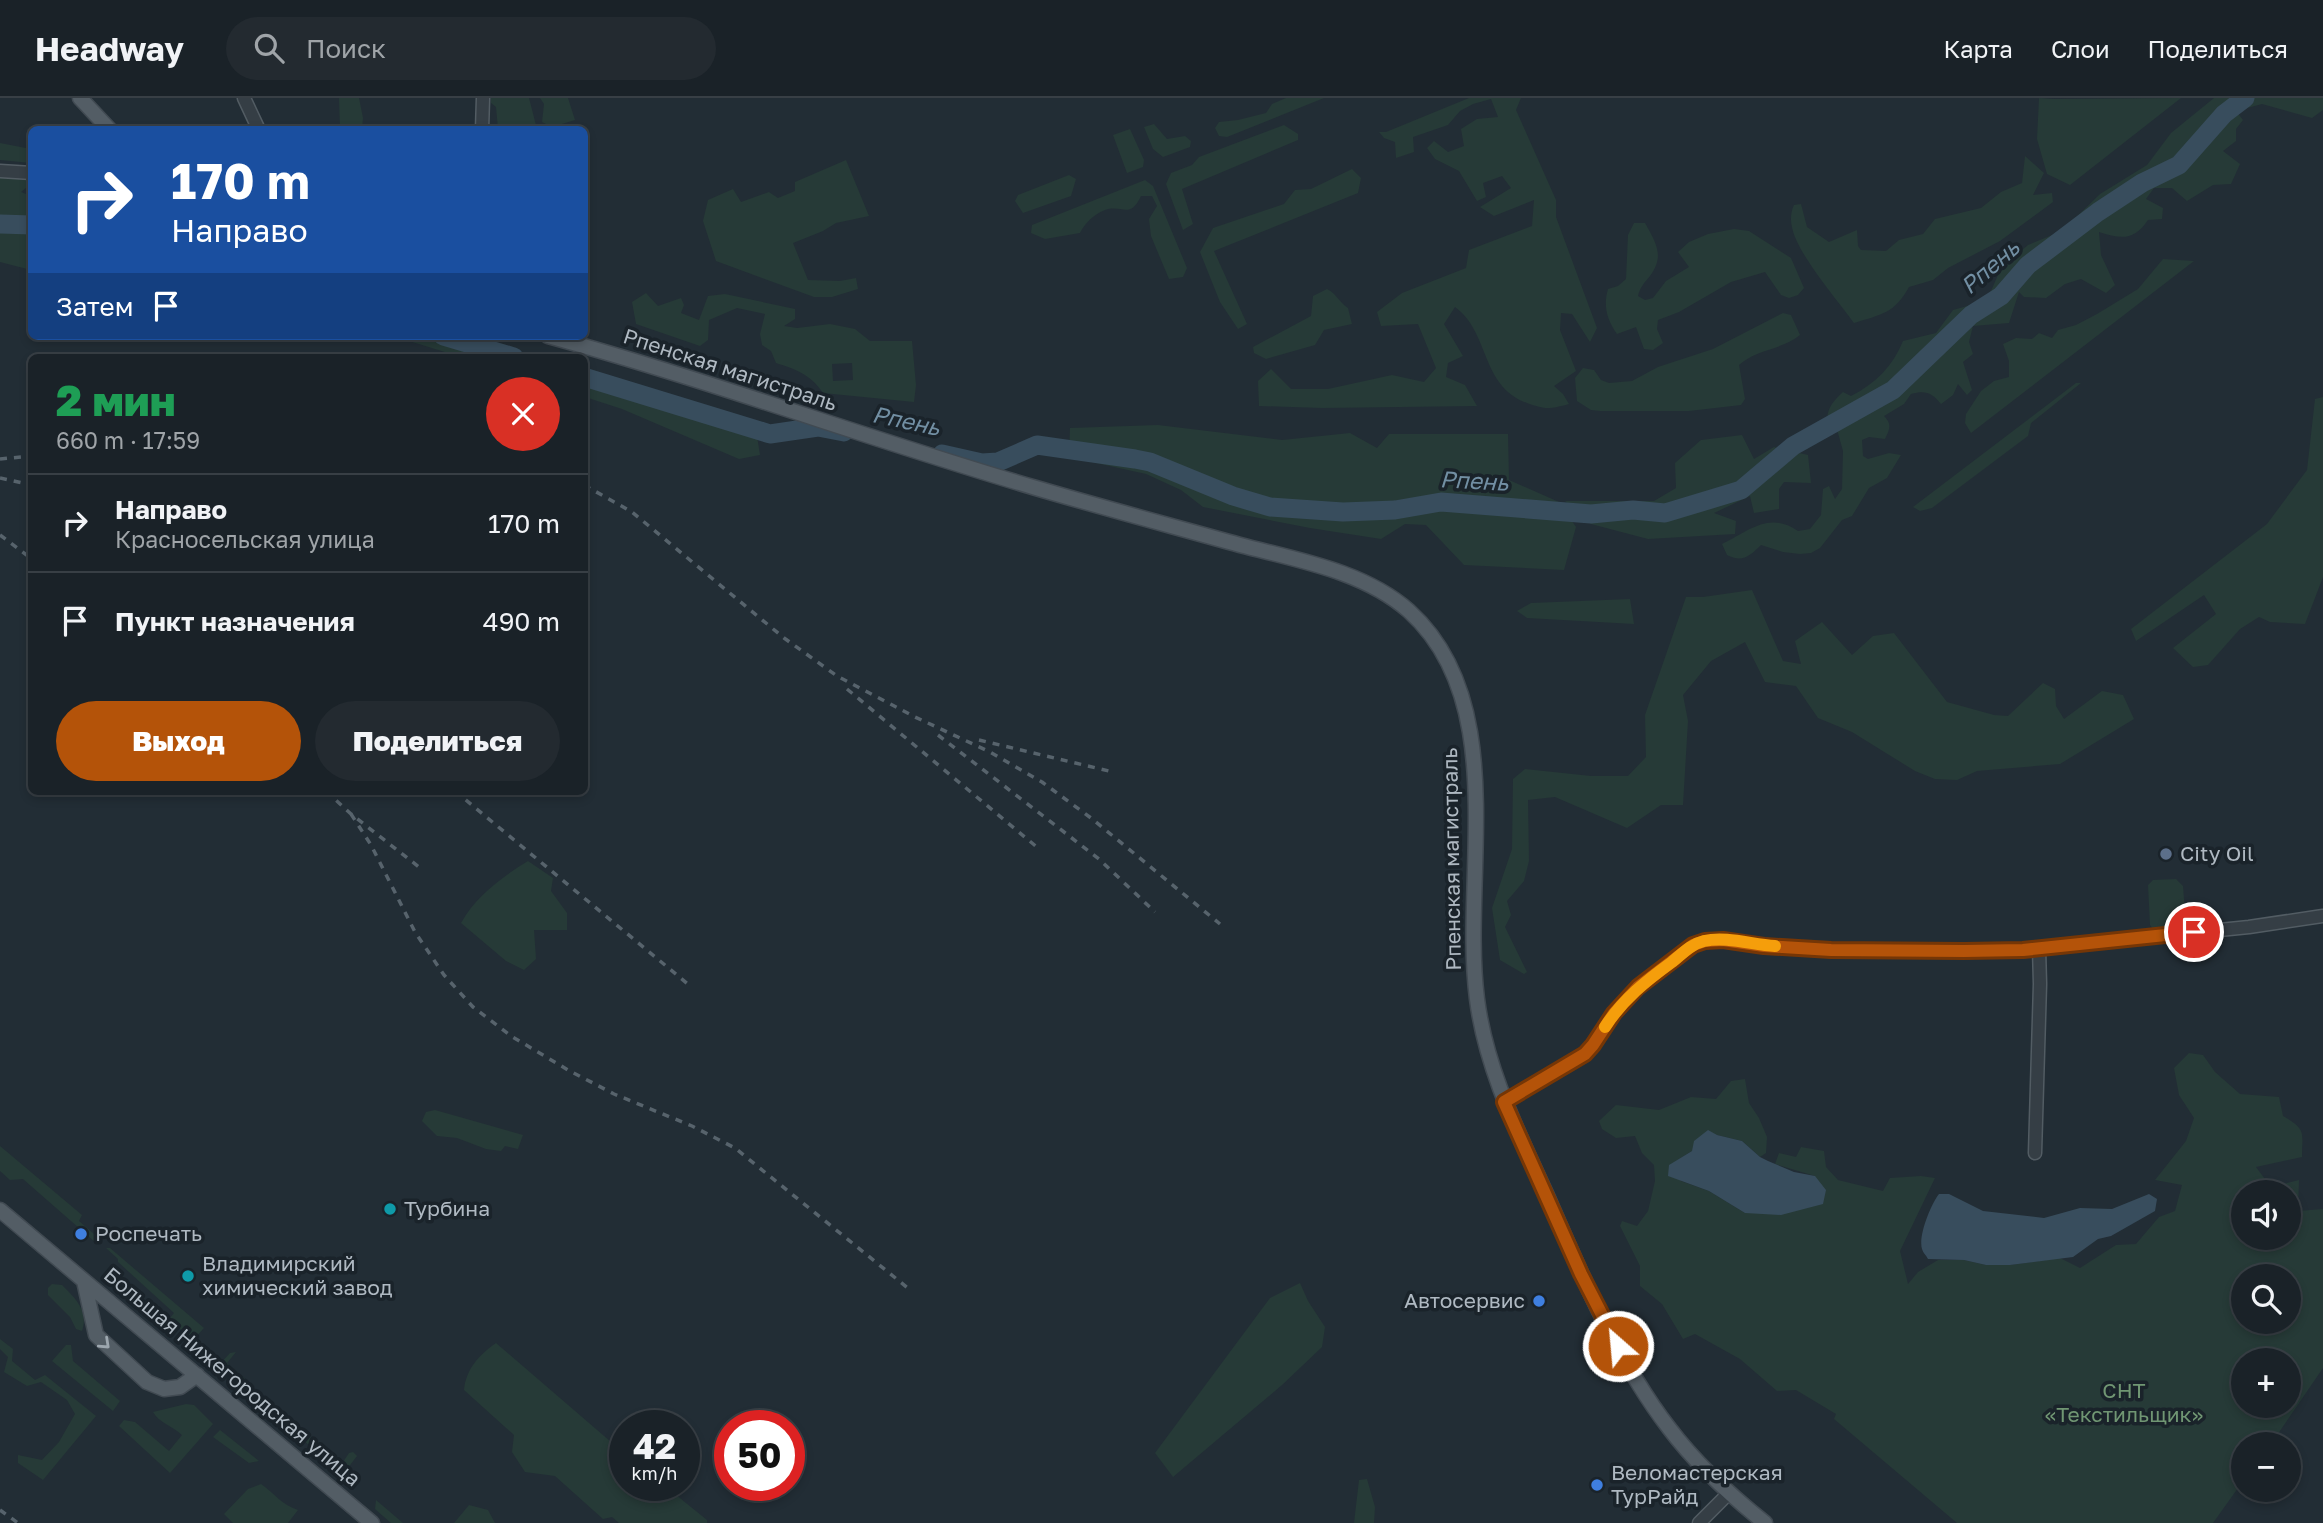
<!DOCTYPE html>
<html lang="ru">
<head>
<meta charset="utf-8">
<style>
	:root { --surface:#1a2228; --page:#232a30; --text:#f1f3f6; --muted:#9fa4a8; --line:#383f45; --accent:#b45309 }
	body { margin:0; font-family:"Golos Text",sans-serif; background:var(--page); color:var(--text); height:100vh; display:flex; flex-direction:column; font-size:26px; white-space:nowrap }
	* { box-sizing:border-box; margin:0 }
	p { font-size:23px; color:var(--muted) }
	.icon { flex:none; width:38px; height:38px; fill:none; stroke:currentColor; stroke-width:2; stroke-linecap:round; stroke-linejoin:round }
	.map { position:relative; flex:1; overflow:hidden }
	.sheet { position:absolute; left:28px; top:256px; width:560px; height:441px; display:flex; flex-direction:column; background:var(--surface); border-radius:10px; box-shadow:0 4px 10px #0003,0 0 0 2px var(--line) }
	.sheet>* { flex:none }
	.guide { position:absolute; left:28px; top:28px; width:560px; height:214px; border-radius:10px; box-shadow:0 4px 10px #0003,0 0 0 2px var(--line); background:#1a4fa0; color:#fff; overflow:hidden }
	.controls { position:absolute; left:2231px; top:1082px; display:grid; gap:14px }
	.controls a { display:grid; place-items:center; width:70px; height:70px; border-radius:50%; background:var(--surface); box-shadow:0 4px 10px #0003,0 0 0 2px var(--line); font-size:35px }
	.speed { position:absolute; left:609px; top:1312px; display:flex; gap:14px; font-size:35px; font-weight:700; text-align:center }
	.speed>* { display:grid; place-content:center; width:91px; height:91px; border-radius:50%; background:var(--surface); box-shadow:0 4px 10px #0003,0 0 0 2px var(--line); line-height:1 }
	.speed small { font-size:18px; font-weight:400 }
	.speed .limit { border:10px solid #d22; background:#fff; color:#111 }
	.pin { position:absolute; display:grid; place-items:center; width:60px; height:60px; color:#fff; margin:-30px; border:4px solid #fff; border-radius:50%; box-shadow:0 2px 7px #0007 }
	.me { position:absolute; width:77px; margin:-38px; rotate:333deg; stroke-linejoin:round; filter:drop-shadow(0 0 5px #0008) }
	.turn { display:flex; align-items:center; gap:24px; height:147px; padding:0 28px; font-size:32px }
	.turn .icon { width:91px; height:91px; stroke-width:2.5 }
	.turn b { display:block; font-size:49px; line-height:60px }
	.then { display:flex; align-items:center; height:66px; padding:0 28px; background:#0003; gap:14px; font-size:26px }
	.round { display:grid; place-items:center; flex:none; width:74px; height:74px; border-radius:37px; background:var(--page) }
	.overview { display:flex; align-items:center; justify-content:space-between; height:119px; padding:0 28px }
	h1 { font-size:42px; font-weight:800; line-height:52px; color:#1e9e55 }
	.action { display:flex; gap:14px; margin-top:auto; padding:14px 28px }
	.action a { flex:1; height:80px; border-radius:42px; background:var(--accent); color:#fff; font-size:28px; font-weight:800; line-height:80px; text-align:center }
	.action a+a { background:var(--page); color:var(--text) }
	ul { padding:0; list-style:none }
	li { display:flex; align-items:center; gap:21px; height:98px; padding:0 28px; border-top:2px solid var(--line) }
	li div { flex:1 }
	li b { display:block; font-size:26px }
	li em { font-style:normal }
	header { display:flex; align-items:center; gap:42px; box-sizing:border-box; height:98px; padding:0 35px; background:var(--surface); border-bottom:2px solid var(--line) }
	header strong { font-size:33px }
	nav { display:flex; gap:38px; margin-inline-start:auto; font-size:24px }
	.search { width:490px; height:63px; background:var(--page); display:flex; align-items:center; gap:18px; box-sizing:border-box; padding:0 24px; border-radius:38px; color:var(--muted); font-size:26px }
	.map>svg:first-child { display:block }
	.green { fill:#263a37; fill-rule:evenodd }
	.water { fill:#384d5d }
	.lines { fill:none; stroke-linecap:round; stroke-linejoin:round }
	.river { stroke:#384d5d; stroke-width:19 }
	.minor-casing { stroke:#525c63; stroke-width:15 }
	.major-casing { stroke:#414a52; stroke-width:17 }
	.minor { stroke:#353e45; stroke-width:12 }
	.major { stroke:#535d65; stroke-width:14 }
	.rail { stroke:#57636c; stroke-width:3.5; stroke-dasharray:7 7; stroke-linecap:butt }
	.oneway { stroke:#9da7af }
	.route-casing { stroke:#753606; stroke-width:18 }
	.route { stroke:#b45309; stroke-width:12 }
	.slow { stroke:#f59e0b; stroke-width:12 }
	.service-dot { fill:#5c6f8a; stroke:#1a232a; stroke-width:2.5 }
	.culture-dot { fill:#0f9aa8; stroke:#1a232a; stroke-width:2.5 }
	.shop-dot { fill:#3f7fe0; stroke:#1a232a; stroke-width:2.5 }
	.labels { text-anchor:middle; stroke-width:7; stroke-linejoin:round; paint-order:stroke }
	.street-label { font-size:21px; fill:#afb9c2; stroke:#1a232a }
	.poi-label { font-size:21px; fill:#afb9c2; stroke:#1a232a; text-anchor:start }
	.park-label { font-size:21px; fill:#709673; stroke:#1a232a }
	.water-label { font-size:23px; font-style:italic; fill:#728fa3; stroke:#1a232a }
</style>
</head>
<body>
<header>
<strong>Headway</strong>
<div class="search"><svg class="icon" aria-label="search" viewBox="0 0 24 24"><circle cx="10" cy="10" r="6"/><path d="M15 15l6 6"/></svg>Поиск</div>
<nav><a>Карта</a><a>Слои</a><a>Поделиться</a></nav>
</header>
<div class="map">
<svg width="2323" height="1425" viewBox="0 0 2323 1425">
	<rect width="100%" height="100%" fill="#222d35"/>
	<path class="green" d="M339,0H359L363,20L362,31H343L340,29Z
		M491,0H529L537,31H498L496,9L491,5Z
		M540,0H568L575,22L552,29L542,24L544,6Z
		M1286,0H1324L1227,39L1219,38L1215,30L1219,24L1238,22L1266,15L1272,6Z
		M1469,0H1521L1516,12L1556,102V119L1597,230L1590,244L1572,216L1561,215L1560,232L1576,273L1554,288L1563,296L1569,306C1550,311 1546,312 1527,305C1480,288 1490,234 1455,209L1444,226L1463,258L1448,265L1446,279L1465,287L1477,308L1322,310L1259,308L1258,283L1271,271L1291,291H1328L1392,277L1424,284L1436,270L1418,226L1381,228L1377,214L1402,195L1466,170L1469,152L1532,128L1534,102L1494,118L1480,109L1511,90L1502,78L1483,85L1486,99L1477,103L1459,73L1435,61L1427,50L1434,43L1448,54L1464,48L1461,31L1477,21L1498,19L1491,1L1473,6L1460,13L1448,27L1413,39L1414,54L1396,60L1395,44L1384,40L1379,34H1386Z
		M2039,0L2053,1L2181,0L2070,87L2047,76L2037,41Z
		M2214,0H2323V12L2312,20L2262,6L2236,13L2243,22L2236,31V43L2223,53L2240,66L2231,86L2213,87L2187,103L2172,90H2154L2146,101L2163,110L2162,121L2148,122C2134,143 2121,141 2099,134L2101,157L2115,187L2106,195L2081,181L2065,186L2046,200L2024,199L2019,194L2009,225L1973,228L1969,244L1973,256L1963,264L1972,292L1967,297L1958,286L1953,297L1941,306C1932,295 1926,292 1911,296L1904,306L1884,318C1892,326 1890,331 1885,341L1869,339L1862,342L1863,358L1868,361L1889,355L1901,357L1887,380L1869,390L1852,418L1842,422L1820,450L1811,455L1800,456L1783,454L1761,447C1750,458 1742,465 1727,457L1722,446C1749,433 1769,413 1798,433L1810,431L1821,417L1823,391L1829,388L1835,401L1842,391L1843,353L1838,335L1827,321C1828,309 1834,302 1843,294L1851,298C1875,286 1893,268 1903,243L1936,235L1953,212L1978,205L1991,193L2001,170L2028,147L2062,133L2100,96L2147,67L2171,35Z
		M1154,26L1167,41L1185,38L1191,43L1190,49L1163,59L1153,51L1144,29Z
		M1284,27L1298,36V42L1182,91L1193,126L1183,132L1166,86L1171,75L1192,67L1199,59Z
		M1130,31L1144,62L1143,69L1127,75L1113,37Z
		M0,45L31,51V65L0,62Z
		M2025,58L2044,75L2033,97L2052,95L2053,104L2000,143L1948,170L1933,182L1909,189C1894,216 1882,216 1854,225C1838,203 1796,154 1792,129C1790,122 1791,113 1794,107L1801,106L1807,129L1829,144L1857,132L1858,148L1861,152L1886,153L1899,142L1923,136L1935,121L1981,110L2001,94L2022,85Z
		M846,62L869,118L836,125L823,133L793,145L808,182L840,183L856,180L858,191L832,199H814L716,163L703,123L708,102L733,91L741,104L769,94L778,100L795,93V84Z
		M1352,71L1361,80L1358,95L1214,153L1247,226L1238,231L1220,204L1200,154L1213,130L1284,106L1295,92L1311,91Z
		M1069,77L1076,81L1071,98L1023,115L1015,103L1018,97Z
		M31,78V86L21,94L31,98V172L0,164V79Z
		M1145,82L1153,88L1187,170L1183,179L1169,181L1151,138L1149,121L1157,108L1152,98H1141C1130,122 1122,106 1105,112C1094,116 1085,125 1080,135L1045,141L1031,135L1032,127Z
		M1634,125H1645C1656,145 1665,158 1650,178C1645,184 1640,189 1638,198L1645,202L1653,200L1666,183L1689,169L1678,154L1689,144L1708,136L1734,131L1749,133L1791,160L1804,190L1798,197L1789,200L1781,197L1765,174L1731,184L1679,214L1658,222L1657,231L1663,245L1653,252L1644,251L1636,229L1617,236C1607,222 1603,208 1608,191L1618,188L1626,181L1628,137Z
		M2163,161L2194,163L1971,335L1965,325L1966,316L1981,293L1994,283L2009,279V263L2003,246L2016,240L2032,241L2039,235L2052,240L2058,232L2076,227L2097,216L2138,191Z
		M1327,191C1337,196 1339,204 1348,210L1352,226L1324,232L1315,247L1266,261L1254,255L1253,249L1311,218L1313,198Z
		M646,195L658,208L681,200L684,207L681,215L699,222L708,198L725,196L795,211V221L784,228L797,230L830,226L855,231L870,243H912L916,287L914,304L823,295C811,277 796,271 776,265L771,253L762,247L760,236L765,216L737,210L709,222L708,242L700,248L636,226L632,204ZM852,265L853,282L833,283L832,266Z
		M1783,215L1791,217L1800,237C1782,252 1756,251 1739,267L1745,301L1741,307L1689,313H1600L1591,312L1577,303L1575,280L1583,270L1594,272L1601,282L1609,285L1632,283L1658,269L1713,251Z
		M393,238H430L500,259H461Z
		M585,285L757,338L760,357L739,361L622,311L585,299Z
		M2076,285H2081L2031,325L2028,338L1932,410L1920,413L1913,409Z
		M2323,299V479L2305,526L2270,524L2259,519L2240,531L2208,567L2193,569L2173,550L2216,516L2204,497L2136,543L2131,531L2267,426L2307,372L2315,301Z
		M1158,327L1282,342L1350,335L1377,350L1389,336H1508L1509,382L1559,404L1576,429L1564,472L1464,467L1426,427L1405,426L1381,441L1310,430L1203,409L1181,392L1146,376L1069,359L1070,330Z
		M1742,337L1754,361L1774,349L1808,357L1811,385L1784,384L1779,391V411L1754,415L1750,398L1714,415L1736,423L1735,436L1648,441L1591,426L1565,403H1654L1676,390L1675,365L1701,342Z
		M1752,492L1783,563L1801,566L1795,543L1822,524L1852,557L1873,538L1894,535L1947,604L1994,617L2008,618L2043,585L2055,591L2056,608L2064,621L2102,593L2123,597L2134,621L2060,666L1977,673L1957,682L1935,681L1915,673L1852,634L1818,620L1796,588L1765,584L1745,544L1711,563L1683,597L1688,623L1683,707H1661L1627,730L1555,699L1528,702L1529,763L1524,783L1507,803L1511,817L1505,829L1527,874L1524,876L1500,862L1492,810L1512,751L1513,681L1525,671L1591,678H1628L1646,659L1645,617L1686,499H1703Z
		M1630,501L1634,526L1527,520L1517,513L1531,505Z
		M528,763L553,780L551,793L567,815V832H534L536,861L524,872L506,863L461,825C476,798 502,779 528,763Z
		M2176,781L2183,788L2186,826L2182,834L2157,836L2150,827L2148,787L2153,782Z
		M2189,955L2203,957L2215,974L2240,996L2279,999L2283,1018C2307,1032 2302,1034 2302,1059L2256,1069L2271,1089L2299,1082L2298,1113L2323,1111V1270L2271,1346H2244L2243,1383L2213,1425H1957L1834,1321L1836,1316L1796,1292L1777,1293L1740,1261L1695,1236L1683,1241L1662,1206L1640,1188V1168L1620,1128L1622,1123L1637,1128L1648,1113L1655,1083L1654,1067L1642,1055L1635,1038L1616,1040L1602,1031L1599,1023L1616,1007L1659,1012L1691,999L1716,1001L1731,983L1745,981L1749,1005L1759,1020L1767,1039L1766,1055L1760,1059L1742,1043L1717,1037L1670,1067L1681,1083L1709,1093L1745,1115L1815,1078L1775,1066L1779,1055L1796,1059L1801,1049L1824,1053L1826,1069L1838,1082L1883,1093L1890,1080L1921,1078L1935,1080L1900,1153L1908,1186L1918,1174L1938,1162H1964L1986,1167H2010L2060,1160L2080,1170L2116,1147L2136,1146L2159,1119L2175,1113L2182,1087L2155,1082L2186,1043L2194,1020L2179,997L2174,970ZM2244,1094H2289V1139H2244ZM2244,1178H2289V1223H2244ZM2244,1262H2289V1307H2244Z
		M435,1012L523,1037L518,1051L505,1048L501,1053L486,1051L457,1040L437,1038L422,1023L426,1014Z
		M0,1048L82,1117L79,1123L95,1137V1144L23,1081L10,1082L0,1073Z
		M106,1150H110L204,1230L193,1242L169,1221L174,1215L118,1164V1161Z
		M1300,1185L1308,1203L1325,1229L1322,1249L1282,1287L1173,1379L1155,1355L1270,1200Z
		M52,1186L62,1187C75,1200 89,1213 82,1233L76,1231L70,1219L48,1197V1190Z
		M0,1241L13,1251L12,1263L35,1282L45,1277L96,1318L43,1382L18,1365V1357L42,1362L59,1344L75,1316L67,1302L41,1284L27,1288L4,1274L8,1259L0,1251Z
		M496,1245L625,1356V1388H665L707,1422V1425H619L612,1419L603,1421L555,1378L525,1374L512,1354L514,1337L464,1292C466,1271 479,1257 496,1245Z
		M66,1247H71L73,1263L120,1303L113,1313L52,1263Z
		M236,1254L227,1265L251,1286L246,1292L221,1271L220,1266L230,1255Z
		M258,1296L262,1297L322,1349V1355L317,1354L256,1301Z
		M186,1306L194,1307L213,1326L170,1375L119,1328L124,1322L135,1324L169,1353L182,1337C173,1328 159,1325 153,1314Z
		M220,1332L259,1363L249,1365L213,1339Z
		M353,1354L357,1358L344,1375L329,1364L333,1360L343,1364L349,1355Z
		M1367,1381L1375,1409L1374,1425H1354L1359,1382Z
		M261,1386C275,1396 282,1407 298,1412L288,1425H233L224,1416L248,1391Z
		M376,1402L403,1425H391L375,1411Z
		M469,1407L488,1412L495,1425H454Z"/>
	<path class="water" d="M1708,1032L1717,1037L1742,1043L1760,1059L1768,1063L1794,1074L1815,1078L1826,1092L1823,1106L1781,1117L1745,1115L1709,1093L1668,1078L1669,1067L1692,1053L1694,1043Z
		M1939,1096H1949L1983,1113L2044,1120L2080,1110L2112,1111L2149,1096L2157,1101L2155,1113L2111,1138L2098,1141L2073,1159L2010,1167H1986L1964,1162L1928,1161C1926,1157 1923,1155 1922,1151C1918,1138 1931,1106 1939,1096Z"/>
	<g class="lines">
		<path class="river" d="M0,126L32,127
			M443,238L514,259
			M584,279L770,336L818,329L844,334
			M942,356L982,365L998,364L1037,347L1135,361L1150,364L1233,398L1270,409L1343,414L1395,412L1441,404L1591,416L1633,412L1665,415L1741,392L1793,348L1893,292L1971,217L2001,198L2028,167L2098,114L2142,85L2179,67L2224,16L2245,0"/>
		<g class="minor-casing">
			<path id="minor" d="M244,0L259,32
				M482,32L483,0
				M0,73L32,75
				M1504,1004L1585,956L1593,947L1614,915L1638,889L1694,847L1705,843L1723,842L1764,847L1831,852H2023L2249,829L2323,818
				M2035,1055L2040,886L2039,850
				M1699,1425L1729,1395"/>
		</g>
		<g class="major-casing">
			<path id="major" d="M80,0L110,32
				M548,238C712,283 872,342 1036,390C1104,410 1172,428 1240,447C1297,462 1364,473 1409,513C1512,606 1461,779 1477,901C1486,972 1519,1036 1548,1100C1581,1176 1618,1264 1669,1330C1696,1366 1730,1397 1765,1425
				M0,1112L372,1425
				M84,1183L96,1237L147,1284L164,1291L180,1289L197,1277"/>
		</g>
		<use href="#minor" class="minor"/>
		<use href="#major" class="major"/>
		<path class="rail" d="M0,361L32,358
			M0,380L32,387
			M584,387L632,414L784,540L837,578L915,619L990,654L1042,684L1091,720L1220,826
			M0,437L32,461
			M847,591L1038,750
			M938,637L1099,761L1155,814
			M979,642L1109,673
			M326,693L351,716L419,769
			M455,693L689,887
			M351,716L371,747L415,834L444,877L473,909L511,938L568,972L614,996L692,1028L735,1050L909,1191
			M0,1412L18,1425"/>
	</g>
	<defs><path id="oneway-chevron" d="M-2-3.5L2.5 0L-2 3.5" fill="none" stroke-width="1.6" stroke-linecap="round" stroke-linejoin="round" transform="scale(1.75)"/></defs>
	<use class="oneway" href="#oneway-chevron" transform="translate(105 1246) rotate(43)"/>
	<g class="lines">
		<g class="route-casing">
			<path id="route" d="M1618,1248L1581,1176L1504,1004L1585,956L1593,947L1614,915L1638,889L1693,847L1705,843L1723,842L1764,848L1831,852L1964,853L2023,852L2194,834"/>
		</g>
		<use href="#route" class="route"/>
		<path class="slow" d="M1605,929C1623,901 1646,883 1672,864C1682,856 1691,846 1704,843C1727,838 1753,847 1775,848"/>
	</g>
	<circle class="service-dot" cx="2166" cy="756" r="7"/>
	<g class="culture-dot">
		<circle cx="390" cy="1111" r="7"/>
		<circle cx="188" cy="1178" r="7"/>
	</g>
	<g class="shop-dot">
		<circle cx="81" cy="1136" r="7"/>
		<circle cx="1539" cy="1203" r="7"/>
		<circle cx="1597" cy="1387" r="7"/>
	</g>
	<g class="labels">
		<g class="street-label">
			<text transform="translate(730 272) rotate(18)" y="7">Рпенская магистраль</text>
			<text transform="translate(1452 761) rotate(-91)" y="7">Рпенская магистраль</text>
			<text transform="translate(232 1279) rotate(40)" y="7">Большая Нижегородская улица</text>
		</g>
		<g class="poi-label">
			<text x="2180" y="763">City Oil</text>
			<text x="404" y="1118">Турбина</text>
			<text x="95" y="1143">Роспечать</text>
			<text x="202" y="1173">Владимирский<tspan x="202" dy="24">химический завод</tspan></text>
			<text x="1525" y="1210" text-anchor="end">Автосервис</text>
			<text x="1611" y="1382">Веломастерская<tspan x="1611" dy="24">ТурРайд</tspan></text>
		</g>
		<g class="park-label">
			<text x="2124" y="1300">СНТ<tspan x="2124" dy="24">«Текстильщик»</tspan></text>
		</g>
		<g class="water-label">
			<text transform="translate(1990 169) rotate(-41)" y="8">Рпень</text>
			<text transform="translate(906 323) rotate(12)" y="8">Рпень</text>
			<text transform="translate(1474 383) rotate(3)" y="8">Рпень</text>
		</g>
	</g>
</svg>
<div class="controls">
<a><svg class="icon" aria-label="sound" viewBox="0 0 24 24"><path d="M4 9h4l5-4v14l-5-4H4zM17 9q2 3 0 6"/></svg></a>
<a><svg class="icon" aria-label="search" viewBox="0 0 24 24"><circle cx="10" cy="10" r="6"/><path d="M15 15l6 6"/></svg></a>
<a>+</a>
<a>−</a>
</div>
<div class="speed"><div>42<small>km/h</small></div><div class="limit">50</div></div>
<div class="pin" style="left:2194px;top:834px;background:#d93025"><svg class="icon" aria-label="arrive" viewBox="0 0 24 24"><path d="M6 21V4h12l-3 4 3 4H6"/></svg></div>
<svg class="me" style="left:1618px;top:1248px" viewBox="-20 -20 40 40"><circle r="17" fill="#b45309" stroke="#fff" stroke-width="3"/><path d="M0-11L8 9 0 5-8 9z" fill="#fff"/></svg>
<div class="guide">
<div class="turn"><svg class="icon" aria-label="right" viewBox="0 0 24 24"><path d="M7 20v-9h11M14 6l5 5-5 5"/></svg><div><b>170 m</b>Направо</div></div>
<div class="then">Затем<svg class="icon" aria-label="arrive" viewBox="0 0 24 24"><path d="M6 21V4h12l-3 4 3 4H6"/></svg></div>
</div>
<section class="sheet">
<div class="overview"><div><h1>2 мин</h1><p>660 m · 17:59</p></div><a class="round" style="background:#d93025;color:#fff"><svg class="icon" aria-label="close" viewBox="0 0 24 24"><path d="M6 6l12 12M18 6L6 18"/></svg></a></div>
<ul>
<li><svg class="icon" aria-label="right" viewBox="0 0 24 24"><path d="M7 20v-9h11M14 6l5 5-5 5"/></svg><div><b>Направо</b><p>Красносельская улица</p></div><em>170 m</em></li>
<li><svg class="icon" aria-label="arrive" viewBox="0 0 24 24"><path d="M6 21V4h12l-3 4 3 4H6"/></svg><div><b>Пункт назначения</b></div><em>490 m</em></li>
</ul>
<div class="action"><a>Выход</a><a>Поделиться</a></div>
</section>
</div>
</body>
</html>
